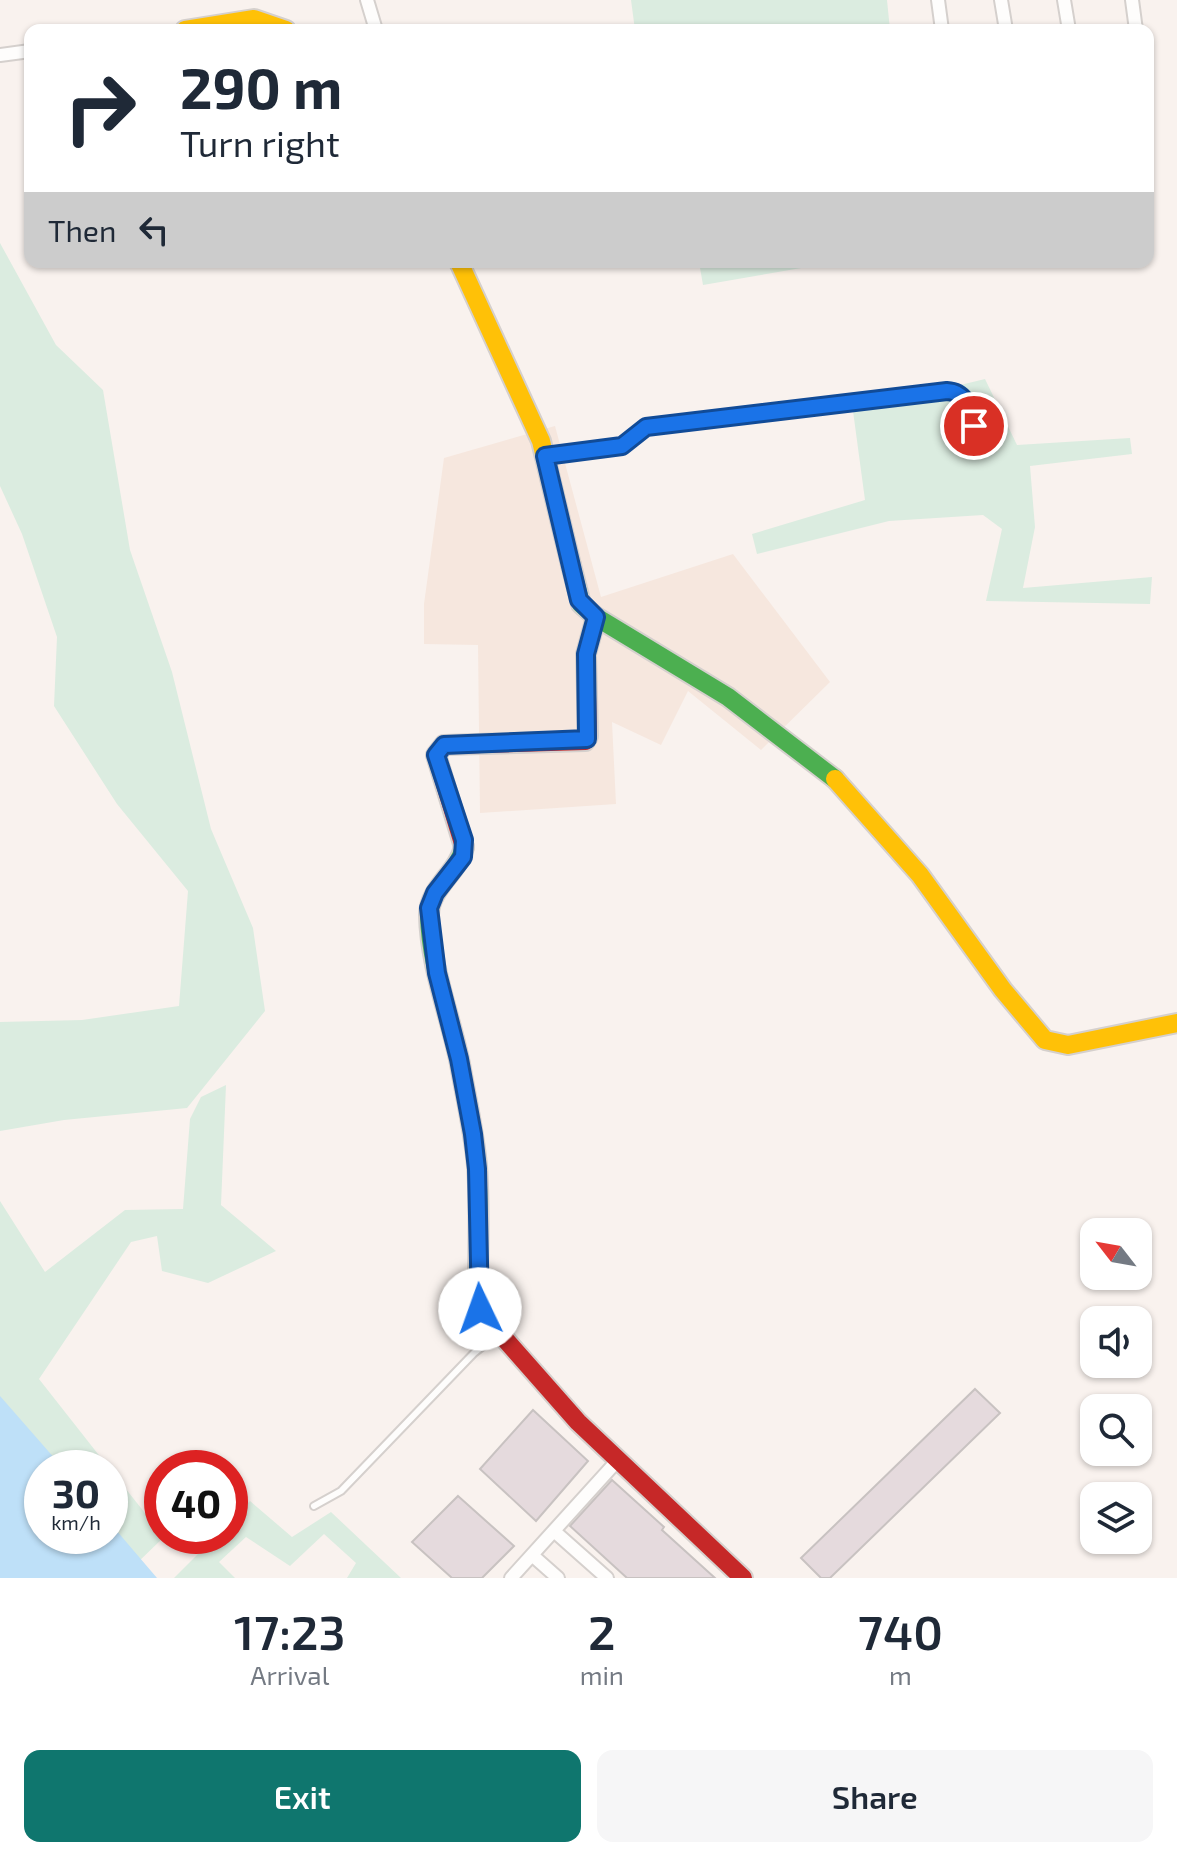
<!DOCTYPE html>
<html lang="en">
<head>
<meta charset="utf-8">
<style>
	:root { --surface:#fff; --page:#f6f6f7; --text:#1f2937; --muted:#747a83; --accent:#0f766e }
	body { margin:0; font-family:"Exo 2",sans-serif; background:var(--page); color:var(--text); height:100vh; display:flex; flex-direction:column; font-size:30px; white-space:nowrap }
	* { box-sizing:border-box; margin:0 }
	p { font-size:26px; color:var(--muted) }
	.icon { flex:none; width:44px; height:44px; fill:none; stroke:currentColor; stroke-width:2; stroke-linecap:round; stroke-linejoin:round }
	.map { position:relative; height:1578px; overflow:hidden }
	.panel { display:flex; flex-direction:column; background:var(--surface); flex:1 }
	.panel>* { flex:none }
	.hud { position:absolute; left:24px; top:24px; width:1130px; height:244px; border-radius:16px; box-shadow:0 2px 6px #0004; background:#fff; color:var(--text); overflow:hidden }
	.needle { width:52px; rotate:301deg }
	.tools { position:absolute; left:1080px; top:1218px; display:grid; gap:16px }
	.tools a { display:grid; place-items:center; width:72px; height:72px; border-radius:16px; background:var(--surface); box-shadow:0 2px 6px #0004; font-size:40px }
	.speed { position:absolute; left:24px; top:1450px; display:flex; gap:16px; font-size:40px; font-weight:700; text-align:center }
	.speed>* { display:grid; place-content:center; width:104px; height:104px; border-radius:50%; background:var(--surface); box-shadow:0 2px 6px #0004; line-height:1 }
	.speed small { font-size:20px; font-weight:400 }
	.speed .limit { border:12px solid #d22; background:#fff; color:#111 }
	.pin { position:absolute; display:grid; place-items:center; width:68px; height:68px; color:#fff; margin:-34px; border:4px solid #fff; border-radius:50%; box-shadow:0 2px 8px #0007 }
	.me { position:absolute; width:88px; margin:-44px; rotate:357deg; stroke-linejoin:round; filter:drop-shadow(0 0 6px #0008) }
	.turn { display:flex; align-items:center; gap:28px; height:168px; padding:0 24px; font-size:36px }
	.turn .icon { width:104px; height:104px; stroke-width:2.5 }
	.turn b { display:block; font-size:56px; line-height:68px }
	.then { display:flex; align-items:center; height:76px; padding:0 24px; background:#0003; gap:16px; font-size:30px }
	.eta { display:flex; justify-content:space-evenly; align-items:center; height:136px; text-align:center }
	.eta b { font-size:48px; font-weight:600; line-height:56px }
	.cta { display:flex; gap:16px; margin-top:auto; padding:16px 24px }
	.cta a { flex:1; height:92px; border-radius:16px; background:var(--accent); color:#fff; font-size:32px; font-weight:600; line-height:92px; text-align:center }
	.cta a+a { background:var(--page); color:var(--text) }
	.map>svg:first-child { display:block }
	.built { fill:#f6e7de }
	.green { fill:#dbece0 }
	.water { fill:#bee0f8 }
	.building { fill:#e5dadd; stroke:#c8c2c1; stroke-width:2 }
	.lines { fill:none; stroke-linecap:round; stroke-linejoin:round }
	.lane-casing { stroke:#d5d0cd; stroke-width:10 }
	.street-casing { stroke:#d5d0cd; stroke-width:16 }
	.fast-casing { stroke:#d5d0cd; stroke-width:22 }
	.slow-casing { stroke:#d5d0cd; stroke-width:22 }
	.jam-casing { stroke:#d5d0cd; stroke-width:22 }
	.lane { stroke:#fefdfc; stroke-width:6 }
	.street { stroke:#fefdfc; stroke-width:12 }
	.fast { stroke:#4caf50; stroke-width:18 }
	.slow { stroke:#ffc107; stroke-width:18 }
	.jam { stroke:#c62828; stroke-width:18 }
	.route-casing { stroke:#114b97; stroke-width:20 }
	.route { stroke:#1a73e8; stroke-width:14 }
</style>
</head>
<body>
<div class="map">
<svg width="1177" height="1578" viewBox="0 0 1177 1578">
	<rect width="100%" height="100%" fill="#f9f2ee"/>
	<path class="built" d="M555,426L601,597L733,554L830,682L761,750L688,691L661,745L612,722L616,804L480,813L478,645L424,644V604L444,458Z"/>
	<path class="green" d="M631,0H887L890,30H635Z
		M0,243L56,345L103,390L130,550L172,672L211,829L253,928L265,1011L187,1108L64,1120L0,1131V1022L82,1020L179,1006L188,891L117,804L54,706L57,637L22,534L0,486Z
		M699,262H836L703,285Z
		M985,379L1017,445L1130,438L1132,454L1030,466L1035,527L1023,588L1152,577L1150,604L986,601L1002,529L983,515L889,521L757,554L752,534L865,500L853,411Z
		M226,1085L221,1205L276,1251L208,1283L162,1271L157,1236L131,1242L39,1379L109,1468H50L0,1409V1201L45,1272L125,1210L183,1209L190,1119L201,1097Z
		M110,1469L164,1537L134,1566L110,1536Z
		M250,1501L292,1537L331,1512L401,1578H347L356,1563L324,1534L290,1566L246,1537L219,1562L235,1578H174L216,1536H230V1521Z"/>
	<path class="water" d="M0,1396L63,1468H42V1536H110V1523L157,1578H0Z"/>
	<path class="building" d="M975,1389L1000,1413L830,1578H821L801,1558Z
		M533,1410L588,1461L536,1521L480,1469Z
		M612,1480L664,1527L662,1530L715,1578H627L570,1526Z
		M458,1496L514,1546L482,1578H452L412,1542Z"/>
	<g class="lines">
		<g class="lane-casing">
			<path id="lane" d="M549,456L622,446L646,427L884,401L947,391C972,393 974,426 980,445
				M314,1506L341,1491L474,1353L497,1335"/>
		</g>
		<g class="street-casing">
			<path id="street" d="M367,0L376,30
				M938,0L942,30
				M1001,0L1006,30
				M1064,0L1069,30
				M1132,0L1136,30
				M0,55L30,51
				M554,1531L607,1578
				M532,1555L558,1578
				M511,1578L617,1461"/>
		</g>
		<g class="fast-casing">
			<path id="fast" d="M571,565L581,604L596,617L728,697L835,779
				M464,847C458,873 429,888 429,915C430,966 450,1015 460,1064C466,1098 474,1132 477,1166C480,1206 478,1247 478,1287"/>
		</g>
		<g class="slow-casing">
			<path id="slow" d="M185,30L254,19L286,30
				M459,262L541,441L571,565
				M835,779L920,875L1003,990L1045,1040L1068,1045L1177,1023"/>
		</g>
		<g class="jam-casing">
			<path id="jam" d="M464,847L436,755L444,745L585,741L588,736L586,654L596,617
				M478,1287L482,1313L578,1422L743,1578"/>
		</g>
		<use href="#lane" class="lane"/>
		<use href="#street" class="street"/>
		<use href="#fast" class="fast"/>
		<use href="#slow" class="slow"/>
		<use href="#jam" class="jam"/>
	</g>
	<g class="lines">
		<g class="route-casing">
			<path id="route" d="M480,1309L477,1169L473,1134L459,1059L437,973L429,908L435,893L463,857L464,840L436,755L444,745L587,739L586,654L596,617L579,600L545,456L622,446L646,427L947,391C967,392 969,410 974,426"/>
		</g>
		<use href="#route" class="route"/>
	</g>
</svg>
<div class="tools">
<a><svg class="needle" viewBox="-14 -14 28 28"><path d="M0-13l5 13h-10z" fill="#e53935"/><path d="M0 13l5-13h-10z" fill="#747a83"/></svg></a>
<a><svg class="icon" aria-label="sound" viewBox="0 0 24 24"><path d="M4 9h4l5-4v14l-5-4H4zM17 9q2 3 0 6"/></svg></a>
<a><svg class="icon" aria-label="search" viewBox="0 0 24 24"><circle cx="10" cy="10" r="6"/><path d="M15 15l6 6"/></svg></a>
<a><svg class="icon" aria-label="layers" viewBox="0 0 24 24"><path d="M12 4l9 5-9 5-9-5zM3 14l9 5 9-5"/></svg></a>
</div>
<div class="speed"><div>30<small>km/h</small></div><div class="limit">40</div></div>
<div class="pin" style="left:974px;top:426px;background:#d93025"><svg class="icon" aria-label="arrive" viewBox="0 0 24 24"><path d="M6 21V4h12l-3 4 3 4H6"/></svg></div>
<svg class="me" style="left:480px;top:1309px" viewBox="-20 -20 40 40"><circle r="19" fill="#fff"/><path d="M0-13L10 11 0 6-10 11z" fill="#1a73e8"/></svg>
<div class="hud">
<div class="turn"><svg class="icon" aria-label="right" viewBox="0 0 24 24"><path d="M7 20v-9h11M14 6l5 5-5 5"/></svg><div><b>290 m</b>Turn right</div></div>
<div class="then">Then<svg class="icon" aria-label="left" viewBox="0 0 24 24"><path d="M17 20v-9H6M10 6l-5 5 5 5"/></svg></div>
</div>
</div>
<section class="panel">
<div class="eta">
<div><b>17:23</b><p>Arrival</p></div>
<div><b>2</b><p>min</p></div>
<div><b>740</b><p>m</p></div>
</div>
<div class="cta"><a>Exit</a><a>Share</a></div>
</section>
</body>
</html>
